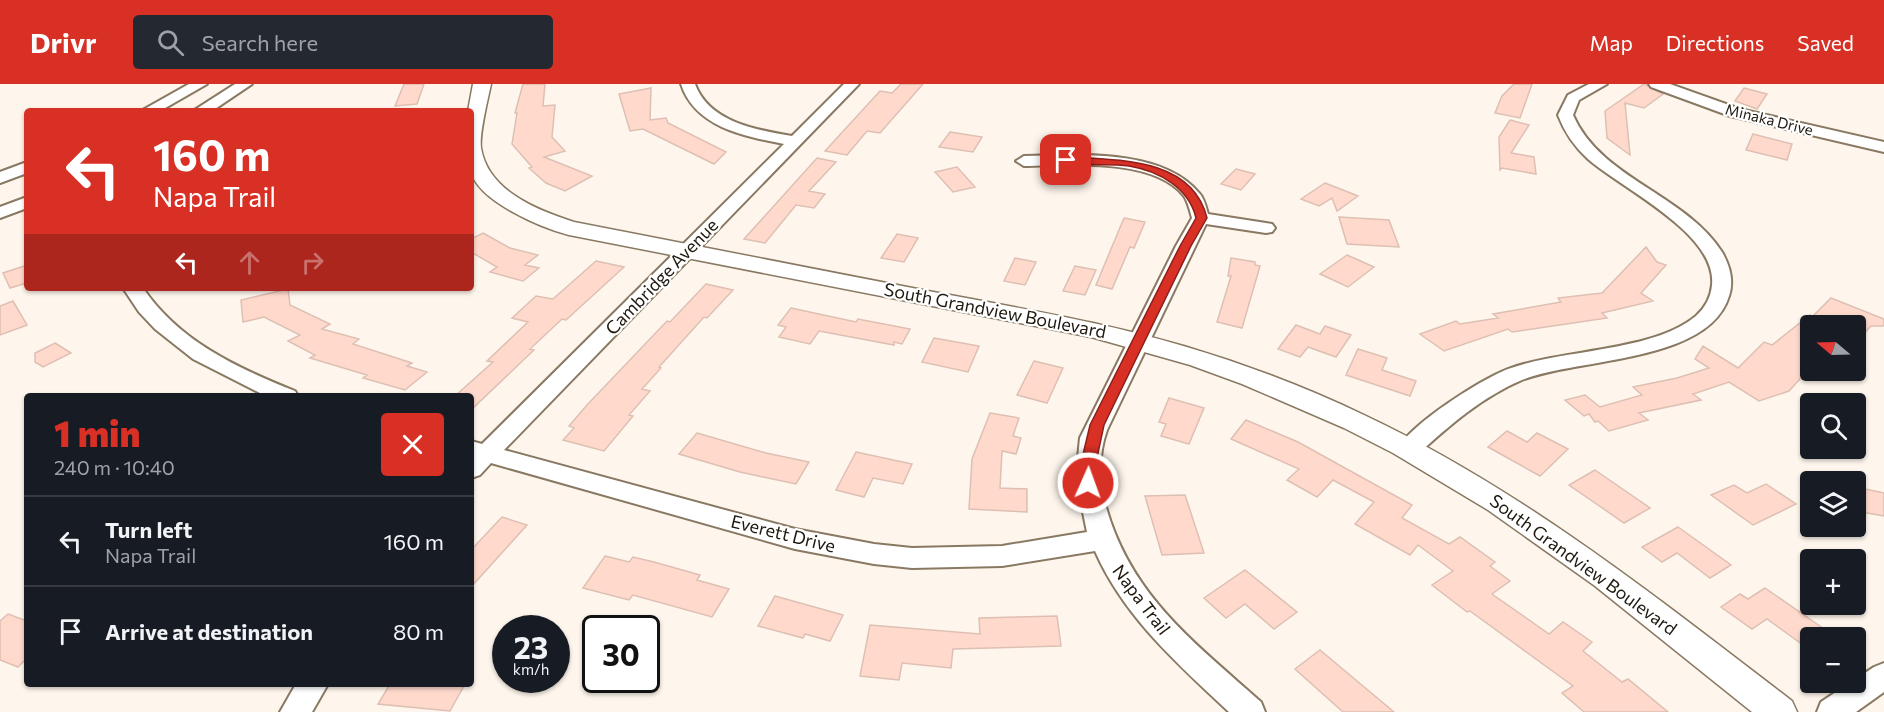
<!DOCTYPE html>
<html lang="en">
<head>
<meta charset="utf-8">
<style>
	:root { --surface:#171b24; --page:#242831; --text:#f1f3f6; --muted:#9ea1a6; --line:#363941; --accent:#d93025 }
	body { margin:0; font-family:Commissioner,sans-serif; background:var(--page); color:var(--text); height:100vh; display:flex; flex-direction:column; font-size:22px; white-space:nowrap }
	* { box-sizing:border-box; margin:0 }
	p { font-size:20px; color:var(--muted) }
	.icon { flex:none; width:33px; height:33px; fill:none; stroke:currentColor; stroke-width:2; stroke-linecap:round; stroke-linejoin:round }
	.map { position:relative; flex:1; overflow:hidden }
	.panel { position:absolute; left:24px; top:309px; width:450px; height:294px; display:flex; flex-direction:column; background:var(--surface); border-radius:6px; box-shadow:0 2px 4px #0004 }
	.panel>* { flex:none }
	.guide { position:absolute; left:24px; top:24px; width:450px; height:183px; border-radius:6px; box-shadow:0 2px 4px #0004; background:#d93025; color:#fff; overflow:hidden }
	.needle { width:39px; rotate:289deg }
	.fabs { position:absolute; left:1800px; top:231px; display:grid; gap:12px }
	.fabs a { display:grid; place-items:center; width:66px; height:66px; border-radius:6px; background:var(--surface); box-shadow:0 2px 4px #0004; font-size:30px }
	.speed { position:absolute; left:492px; top:531px; display:flex; gap:12px; font-size:30px; font-weight:700; text-align:center }
	.speed>* { display:grid; place-content:center; width:78px; height:78px; border-radius:50%; background:var(--surface); box-shadow:0 2px 4px #0004; line-height:1 }
	.speed small { font-size:15px; font-weight:400 }
	.speed .limit { border:3px solid #111; border-radius:9px; background:#fff; color:#111 }
	.pin { position:absolute; display:grid; place-items:center; width:51px; height:51px; color:#fff; margin:-26px; border-radius:12px; box-shadow:0 3px 9px #0006 }
	.me { position:absolute; width:66px; margin:-33px; rotate:2deg; stroke-linejoin:round; filter:drop-shadow(0 0 4px #0008) }
	.turn { display:flex; align-items:center; gap:21px; height:126px; padding:0 30px; font-size:27px }
	.turn .icon { width:78px; height:78px; stroke-width:2.5 }
	.turn b { display:block; font-size:42px; line-height:51px }
	.lanes { display:flex; align-items:center; height:57px; padding:0 30px; background:#0003; justify-content:center; gap:30px; direction:ltr }
	.lanes .off { opacity:.35 }
	.round { display:grid; place-items:center; flex:none; width:63px; height:63px; border-radius:6px; background:var(--page) }
	.head { display:flex; align-items:center; justify-content:space-between; height:102px; padding:0 30px }
	h1 { font-size:36px; font-weight:800; line-height:45px; color:var(--accent) }
	ul { padding:0; list-style:none }
	li { display:flex; align-items:center; gap:18px; height:90px; padding:0 30px; border-top:2px solid var(--line) }
	li div { flex:1 }
	li b { display:block; font-size:22px }
	li em { font-style:normal }
	header { display:flex; align-items:center; gap:36px; box-sizing:border-box; height:84px; padding:0 30px; background:var(--accent); color:#fff }
	header strong { font-size:28px }
	nav { display:flex; gap:33px; margin-inline-start:auto; font-size:21px }
	.search { width:420px; height:54px; background:var(--page); display:flex; align-items:center; gap:15px; box-sizing:border-box; padding:0 21px; border-radius:6px; color:var(--muted); font-size:22px }
	.map>svg:first-child { display:block }
	.building { fill:#ffdacc; stroke:#debfb3; stroke-width:1.5 }
	.lines { fill:none; stroke-linecap:round; stroke-linejoin:round }
	.minor-casing { stroke:#897962; stroke-width:4 }
	.tertiary-casing { stroke:#897962; stroke-width:3 }
	.minor { fill:#fff; fill-rule:evenodd }
	.tertiary { fill:#fff; fill-rule:evenodd }
	.route { fill:#d93025; stroke:#8d1f18; stroke-width:1.5 }
	.labels { text-anchor:middle; stroke-width:4.5; stroke-linejoin:round; paint-order:stroke }
	.far-street-label { font-size:15px; fill:#1e180f; stroke:#fff }
	.street-label { font-size:18px; fill:#1e180f; stroke:#fff }
</style>
</head>
<body>
<header>
<strong>Drivr</strong>
<div class="search"><svg class="icon" aria-label="search" viewBox="0 0 24 24"><circle cx="10" cy="10" r="6"/><path d="M15 15l6 6"/></svg>Search here</div>
<nav><a>Map</a><a>Directions</a><a>Saved</a></nav>
</header>
<div class="map">
<svg width="1884" height="628" viewBox="0 0 1884 628">
	<rect width="100%" height="100%" fill="#fef6ec"/>
	<path class="building" d="M404,0H424L417,20L395,22Z
		M523,0H545L543,22L555,21L552,53L565,67L544,73L592,92L565,107L546,99L529,84L532,83L512,60L517,29H515Z
		M901,0H923L880,49L867,47L847,71L825,67L880,7L892,9Z
		M1514,0H1532L1520,34L1495,29L1502,12Z
		M1644,0L1663,10L1644,24L1625,19L1630,71L1607,54L1605,27Z
		M651,4L650,36L666,34L668,39L726,68L714,80L643,45L630,47L619,10Z
		M1744,4L1767,10L1757,25L1735,17Z
		M1510,36L1529,41L1511,69L1534,73L1536,90L1502,84L1500,86L1499,53Z
		M950,48L982,53L973,68L939,63Z
		M1753,50L1792,60L1787,76L1746,66Z
		M817,74L836,78L809,107L825,110L814,124L796,121L765,159L744,155Z
		M957,83L975,103L953,108L935,88Z
		M1236,85L1255,90L1241,106L1221,100Z
		M1325,99L1343,106L1358,112L1337,127L1332,114L1319,122L1301,115Z
		M1339,133L1389,136L1399,163L1347,160Z
		M1124,134L1145,138L1134,164L1130,163L1112,205L1096,201Z
		M483,149L510,164L538,171L525,181L539,184L523,197L490,188L497,183L471,168V155Z
		M897,150L918,154L904,178L881,174Z
		M1646,163L1657,178L1666,181L1641,209L1653,217L1602,229L1607,234L1512,248L1508,245L1444,267L1420,250L1456,237L1460,240L1498,234L1493,230L1561,218L1558,214L1602,209Z
		M1347,171L1374,183L1348,203L1320,190Z
		M1015,174L1036,178L1025,201L1004,197Z
		M1231,174L1255,178V181L1260,182L1242,244L1217,238L1231,192H1228Z
		M596,177L624,183L566,236L562,235L530,265L534,266L471,326V312H455L493,278L487,277L528,238L512,234L536,212L553,215Z
		M27,181V199L10,204L3,189Z
		M1075,182L1096,186L1085,211L1063,207Z
		M706,200L733,206L707,234L704,233L659,283L661,284L642,305L650,307L629,331L633,332L604,367L563,356L574,344L569,342L587,321L667,237L670,238Z
		M288,205L290,221L330,240L322,245L359,255L353,260L412,279L407,282L427,288L405,306L363,294L367,291L310,274L315,271L288,257L300,251L264,233L243,238L241,216Z
		M1831,214L1884,235V242H1871L1856,258V242H1810V284L1789,307L1759,317L1729,298L1693,310L1701,316L1639,329L1648,336L1609,347L1598,337L1595,338L1589,330L1584,332L1565,316L1585,311L1600,323L1642,311L1633,303L1677,294L1709,284L1695,275L1703,262L1738,284L1764,258L1772,261L1810,231V235Z
		M13,217L27,241L0,251V222Z
		M791,224L856,238L858,235L910,245L902,260L894,258V261L819,247L810,260L779,253L786,243L778,241Z
		M1296,241L1320,250L1325,242L1351,251L1336,273L1308,263L1300,273L1278,265Z
		M934,254L979,262L968,288L922,278Z
		M55,259L71,269L43,283L35,278V269Z
		M1358,265L1387,274L1382,286L1416,297L1410,312L1346,291Z
		M1034,277L1063,284L1047,319L1017,311Z
		M1169,314L1204,324L1189,360L1161,352L1166,340L1159,338Z
		M990,329L1019,334L1013,352L1021,354L1016,370L1002,367L1000,404L1027,405V428L969,425L972,375Z
		M1246,336L1298,358L1412,421L1402,434L1449,460L1460,453L1495,478L1490,482L1510,497L1492,510L1549,550L1563,538L1592,558L1583,567L1622,598L1628,595L1668,628H1584L1562,609L1573,602L1470,527L1467,528L1432,501L1453,487L1418,461L1410,471L1355,440L1374,418L1333,396L1317,413L1287,396L1299,385L1231,355Z
		M1507,347L1527,358L1537,349L1568,365L1540,392L1488,363Z
		M697,349L766,369L809,378L796,400L740,388L679,370Z
		M856,368L912,380L903,400L873,394L864,413L836,406Z
		M1595,386L1650,424L1624,439L1569,401Z
		M1766,400L1796,420L1753,441L1711,411L1734,401L1747,409Z
		M1856,403L1884,409V432L1856,427Z
		M1185,411L1204,469L1162,471L1145,412Z
		M502,433L527,441L471,503V466Z
		M1678,443L1731,481L1710,494L1677,469L1662,478L1642,463Z
		M605,472L629,478L633,473L654,478L700,491L697,496L729,505L712,533L633,511L629,516L583,504Z
		M1245,486L1297,528L1274,545L1245,520L1226,534L1204,514Z
		M1765,504L1827,547L1819,554H1810V560L1806,563L1767,535L1752,545L1721,523L1740,510L1748,515Z
		M775,512L843,531L830,557L805,550L803,554L758,542Z
		M8,530L27,537V574L18,583L0,576V537Z
		M1057,532L1061,562L953,565L951,584L902,579L899,596L860,592L870,541L980,550L979,534Z
		M1320,566L1394,628H1343L1295,585Z
		M390,600H465L450,627L378,620Z"/>
	<g class="lines">
		<g class="minor-casing">
			<path id="minor" d="M189,0H207L160,27H141Z
				M235,0H252L212,27H193Z
				M681,0H695C709,38 756,46 792,52L844,0H859L504,366L795,445L874,460L912,464L1002,462L1087,448L1076,394L1080,354L1176,162L1192,134C1190,127 1188,118 1184,112C1153,73 1069,81 1024,82L1016,77L1024,72C1077,71 1162,64 1199,109C1204,114 1206,123 1208,130L1266,139L1272,140L1275,144L1272,148L1266,149L1206,140L1107,346C1098,371 1099,398 1106,423C1131,512 1195,559 1261,618L1265,628H1229C1178,580 1124,533 1095,467L1002,482L912,484L874,480L795,465L491,379L480,391L471,394V357L482,360L784,60C743,52 695,43 681,0Z
				M1589,0H1607L1579,16L1573,31C1601,95 1685,110 1722,168C1730,182 1734,197 1729,212C1709,279 1577,274 1522,296C1482,313 1450,341 1418,370L1410,372L1402,370L1398,364C1414,338 1480,296 1508,285C1562,265 1653,268 1696,232C1705,224 1711,213 1712,201C1717,149 1622,105 1588,75C1574,62 1565,49 1558,31L1568,11Z
				M1649,0H1670L1740,25L1884,58V68L1730,32L1651,3Z
				M27,78V89L0,99V88Z
				M27,113V124L0,134V123Z
				M123,204H143C179,257 237,284 295,307L298,312H266L193,275L155,245L139,228Z
				M1884,579V608L1856,628H1817L1821,618L1851,598H1856V595L1874,583Z
				M296,600H328L312,628H280Z"/>
		</g>
		<g class="tertiary-casing">
			<path id="tertiary" d="M473,0H491C488,15 479,50 481,64C488,107 537,126 574,138C692,161 810,184 928,207C983,217 1038,227 1093,239C1186,259 1278,290 1364,331C1521,405 1655,512 1792,617L1797,628H1752L1595,502L1488,426L1393,369L1344,344L1242,300L1190,281L1091,253L569,151C542,144 477,117 471,87C467,69 471,46 471,27H468Z"/>
		</g>
		<use href="#minor" class="minor"/>
		<use href="#tertiary" class="tertiary"/>
	</g>
	<path class="route" d="M1066,73C1117,76 1192,73 1207,134L1191,162L1104,341L1095,383L1096,399L1094,403H1083L1080,383L1090,341L1180,162L1196,134C1189,104 1159,87 1129,82C1108,79 1085,83 1063,78V74Z"/>
	<g class="labels">
		<g class="far-street-label">
			<text transform="translate(1769 36) rotate(14)" y="5">Minaka Drive</text>
		</g>
		<g class="street-label">
			<text transform="translate(662 193) rotate(-46)" y="6">Cambridge Avenue</text>
			<text transform="translate(995 227) rotate(11)" y="6">South Grandview Boulevard</text>
			<text transform="translate(783 450) rotate(14)" y="6">Everett Drive</text>
			<text transform="translate(1583 481) rotate(36)" y="6">South Grandview Boulevard</text>
			<text transform="translate(1141 516) rotate(53)" y="6">Napa Trail</text>
		</g>
	</g>
</svg>
<div class="fabs">
<a><svg class="needle" viewBox="-14 -14 28 28"><path d="M0-13l5 13h-10z" fill="#e53935"/><path d="M0 13l5-13h-10z" fill="#9ea1a6"/></svg></a>
<a><svg class="icon" aria-label="search" viewBox="0 0 24 24"><circle cx="10" cy="10" r="6"/><path d="M15 15l6 6"/></svg></a>
<a><svg class="icon" aria-label="layers" viewBox="0 0 24 24"><path d="M12 4l9 5-9 5-9-5zM3 14l9 5 9-5"/></svg></a>
<a>+</a>
<a>−</a>
</div>
<div class="speed"><div>23<small>km/h</small></div><div class="limit">30</div></div>
<div class="pin" style="left:1066px;top:76px;background:#d93025"><svg class="icon" aria-label="arrive" viewBox="0 0 24 24"><path d="M6 21V4h12l-3 4 3 4H6"/></svg></div>
<svg class="me" style="left:1088px;top:399px" viewBox="-20 -20 40 40"><circle r="17" fill="#d93025" stroke="#fff" stroke-width="3"/><path d="M0-11L8 9 0 5-8 9z" fill="#fff"/></svg>
<div class="guide">
<div class="turn"><svg class="icon" aria-label="left" viewBox="0 0 24 24"><path d="M17 20v-9H6M10 6l-5 5 5 5"/></svg><div><b>160 m</b>Napa Trail</div></div>
<div class="lanes"><svg class="icon" aria-label="left" viewBox="0 0 24 24"><path d="M17 20v-9H6M10 6l-5 5 5 5"/></svg><svg class="icon off" aria-label="ahead" viewBox="0 0 24 24"><path d="M12 20V5M6 11l6-6 6 6"/></svg><svg class="icon off" aria-label="right" viewBox="0 0 24 24"><path d="M7 20v-9h11M14 6l5 5-5 5"/></svg></div>
</div>
<section class="panel">
<div class="head"><div><h1>1 min</h1><p>240 m · 10:40</p></div><a class="round" style="background:#d93025;color:#fff"><svg class="icon" aria-label="close" viewBox="0 0 24 24"><path d="M6 6l12 12M18 6L6 18"/></svg></a></div>
<ul>
<li><svg class="icon" aria-label="left" viewBox="0 0 24 24"><path d="M17 20v-9H6M10 6l-5 5 5 5"/></svg><div><b>Turn left</b><p>Napa Trail</p></div><em>160 m</em></li>
<li><svg class="icon" aria-label="arrive" viewBox="0 0 24 24"><path d="M6 21V4h12l-3 4 3 4H6"/></svg><div><b>Arrive at destination</b></div><em>80 m</em></li>
</ul>
</section>
</div>
</body>
</html>
